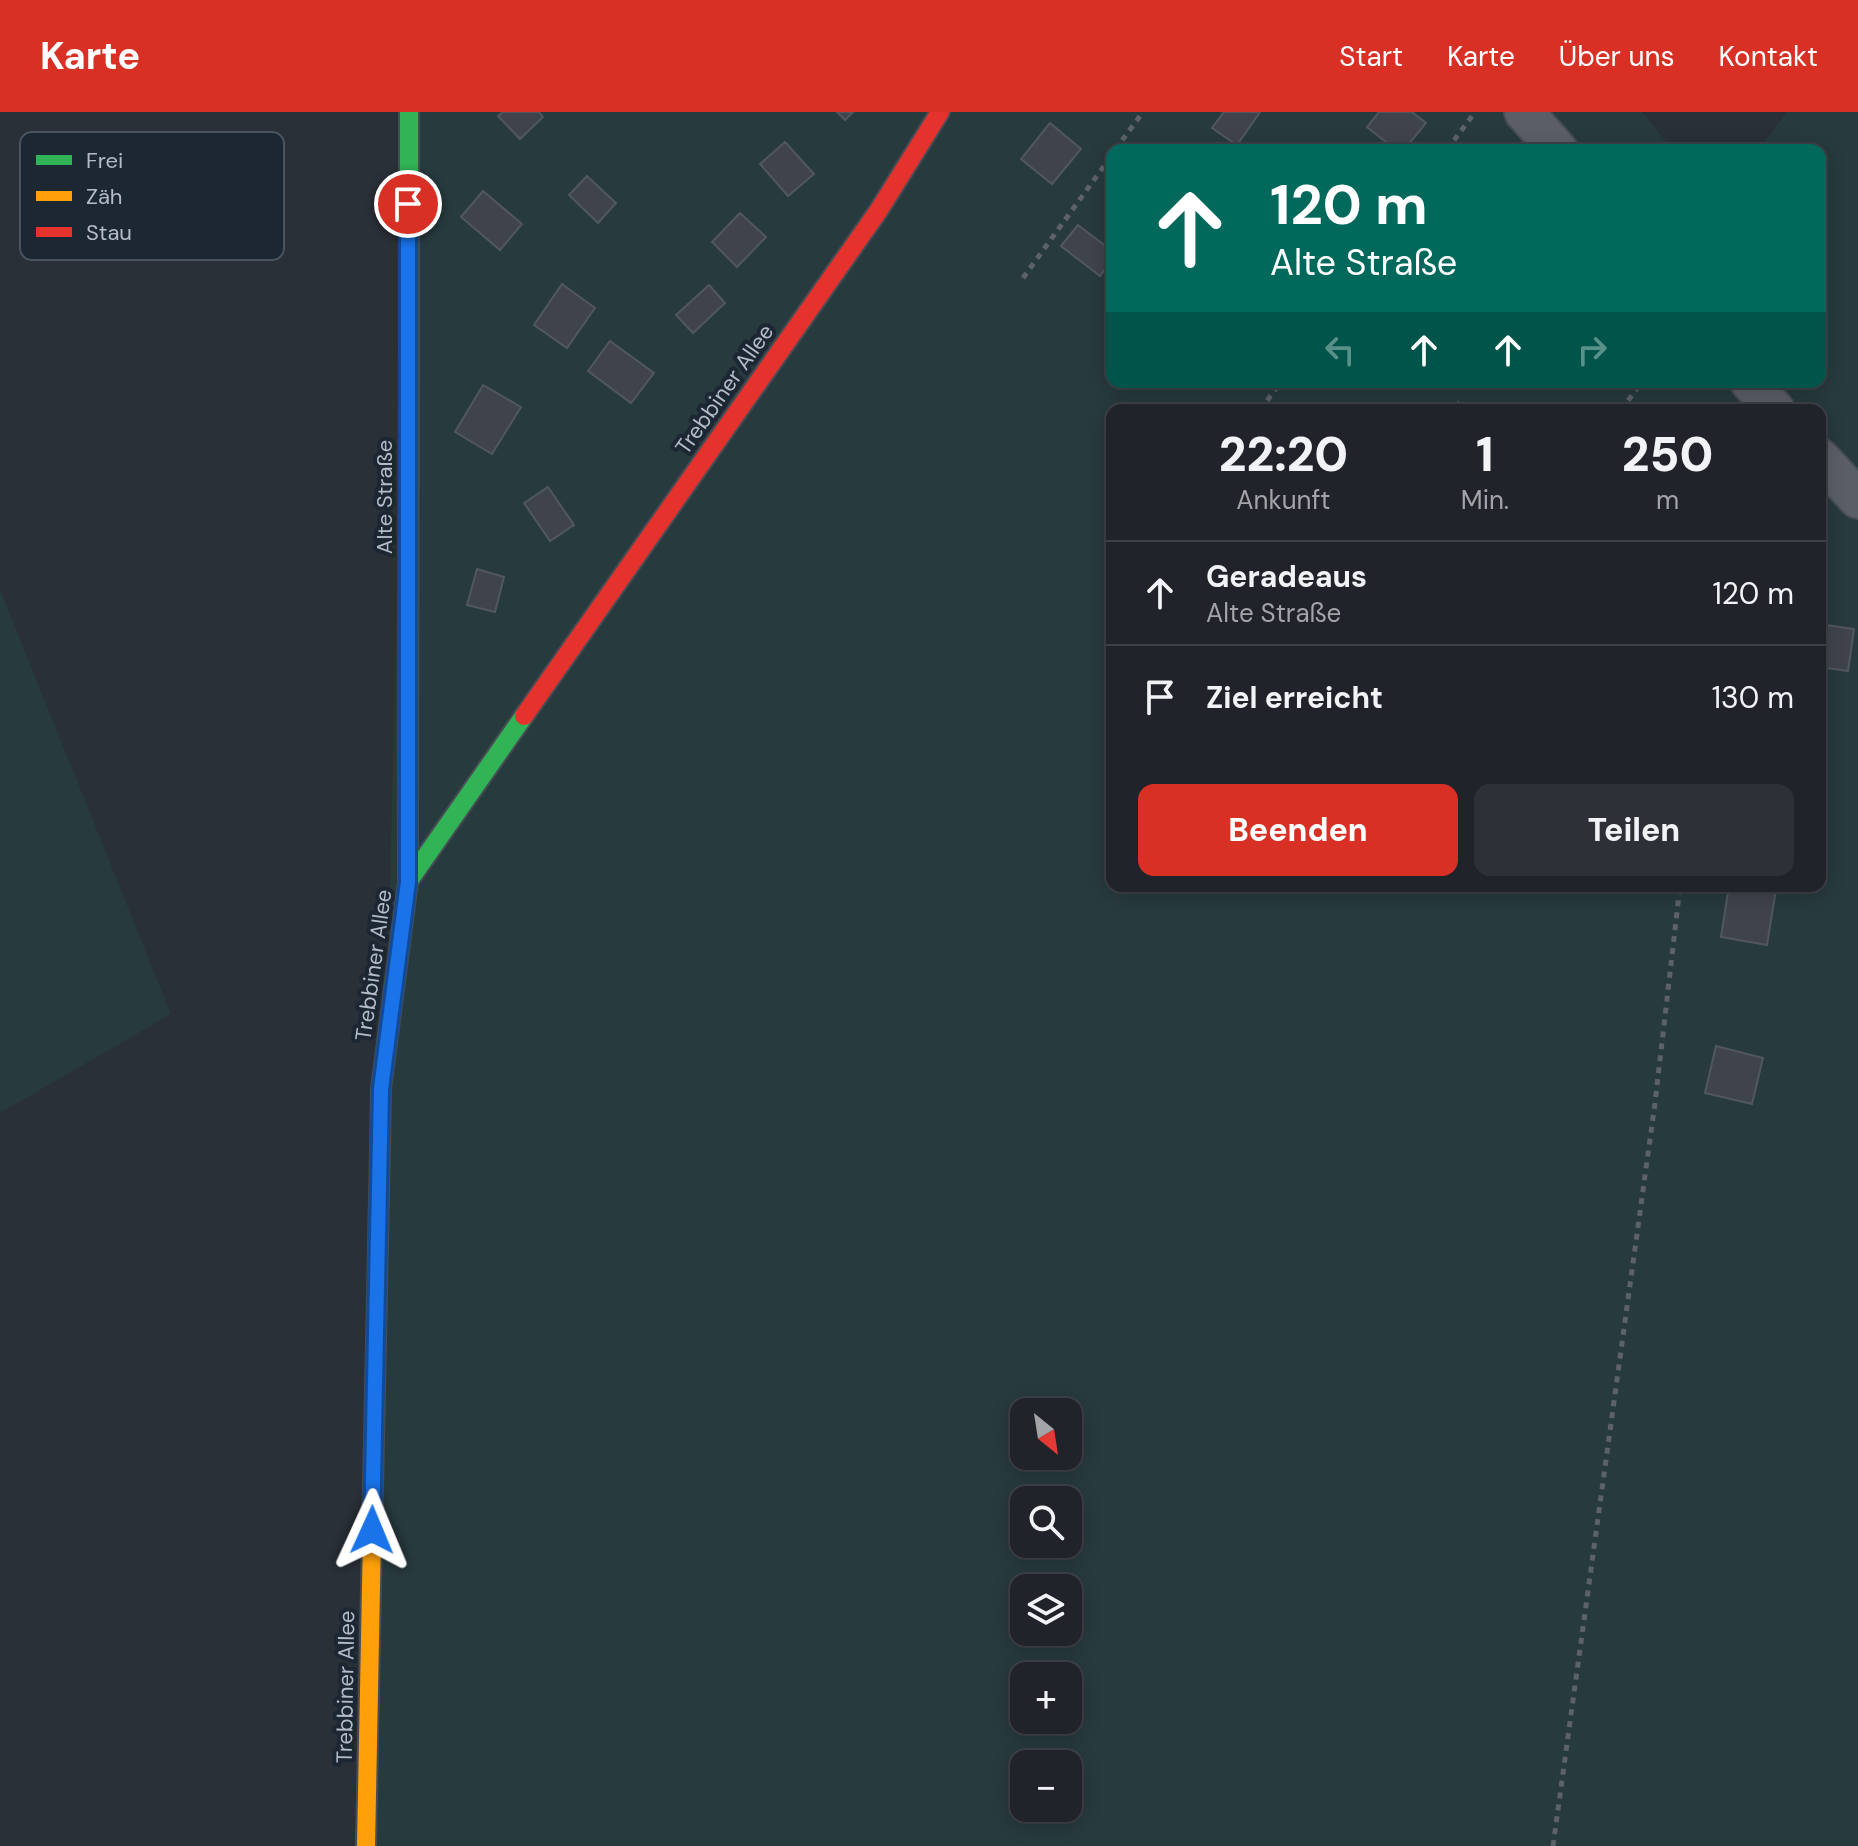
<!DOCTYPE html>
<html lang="de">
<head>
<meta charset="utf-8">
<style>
	:root { --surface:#20242a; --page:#2d3036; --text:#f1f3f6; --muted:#a2a4a8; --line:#3d4147; --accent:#d93025 }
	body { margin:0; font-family:"DM Sans",sans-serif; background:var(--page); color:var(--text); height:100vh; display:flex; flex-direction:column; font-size:30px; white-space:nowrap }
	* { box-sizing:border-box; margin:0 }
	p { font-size:26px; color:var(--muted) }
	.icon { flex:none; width:44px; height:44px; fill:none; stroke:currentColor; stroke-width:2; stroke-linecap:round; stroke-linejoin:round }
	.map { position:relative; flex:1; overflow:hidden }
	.drawer { position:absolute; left:1106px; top:292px; width:720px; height:488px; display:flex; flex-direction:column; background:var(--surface); border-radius:16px; box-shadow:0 4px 20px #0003,0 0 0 2px var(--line) }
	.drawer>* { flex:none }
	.banner { position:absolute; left:1106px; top:32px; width:720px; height:244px; border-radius:16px; box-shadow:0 4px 20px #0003,0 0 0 2px var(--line); background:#00695c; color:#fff; overflow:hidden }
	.needle { width:52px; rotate:150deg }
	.tools { position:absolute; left:1010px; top:1286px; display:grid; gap:16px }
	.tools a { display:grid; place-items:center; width:72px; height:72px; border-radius:16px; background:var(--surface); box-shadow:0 4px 20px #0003,0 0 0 2px var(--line); font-size:40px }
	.pin { position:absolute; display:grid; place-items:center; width:68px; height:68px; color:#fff; margin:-34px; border:4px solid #fff; border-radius:50%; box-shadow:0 2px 8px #0007 }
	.me { position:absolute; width:88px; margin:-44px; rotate:1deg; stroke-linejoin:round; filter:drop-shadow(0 0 6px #0008) }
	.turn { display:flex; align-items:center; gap:28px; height:168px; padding:0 32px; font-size:36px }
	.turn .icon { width:104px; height:104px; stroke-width:2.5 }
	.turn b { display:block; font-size:56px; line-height:68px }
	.lanes { display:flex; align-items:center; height:76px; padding:0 32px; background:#0003; justify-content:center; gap:40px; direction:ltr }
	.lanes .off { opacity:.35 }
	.eta { display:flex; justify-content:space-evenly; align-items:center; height:136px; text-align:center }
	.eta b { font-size:48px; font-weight:800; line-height:56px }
	.primary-button { display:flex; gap:16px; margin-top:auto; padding:16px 32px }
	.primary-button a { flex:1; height:92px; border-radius:16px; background:var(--accent); color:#fff; font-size:32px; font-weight:800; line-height:92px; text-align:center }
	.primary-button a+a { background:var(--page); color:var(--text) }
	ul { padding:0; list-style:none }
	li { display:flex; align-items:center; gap:24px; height:104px; padding:0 32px; border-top:2px solid var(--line) }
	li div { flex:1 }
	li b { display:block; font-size:30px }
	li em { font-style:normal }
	header { display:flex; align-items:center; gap:48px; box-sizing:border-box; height:112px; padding:0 40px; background:var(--accent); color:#fff }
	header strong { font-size:38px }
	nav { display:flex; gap:44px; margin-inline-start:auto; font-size:28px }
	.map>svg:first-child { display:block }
	.green { fill:#273a3e; fill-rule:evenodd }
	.building { fill:#3f444c; stroke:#52575f; stroke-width:2 }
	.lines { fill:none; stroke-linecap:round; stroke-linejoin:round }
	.street-casing { stroke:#484c55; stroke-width:42 }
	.fast-casing { stroke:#484c55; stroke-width:22 }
	.slow-casing { stroke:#484c55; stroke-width:22 }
	.jam-casing { stroke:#484c55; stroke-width:22 }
	.path { stroke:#5c6268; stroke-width:5; stroke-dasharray:6 6; stroke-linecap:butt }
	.street { stroke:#5a5e66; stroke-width:38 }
	.fast { stroke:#30b455; stroke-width:18 }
	.slow { stroke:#ff9f0a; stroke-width:18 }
	.jam { stroke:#e5322d; stroke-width:18 }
	.route-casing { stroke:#114b97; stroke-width:20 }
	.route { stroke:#1a73e8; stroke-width:14 }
	.labels { text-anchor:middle; stroke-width:8; stroke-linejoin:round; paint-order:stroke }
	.street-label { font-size:22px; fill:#b4bcc9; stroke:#1d2633 }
	.key { fill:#1d2633; stroke:#4a5360; stroke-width:2 }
	.key-label { font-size:22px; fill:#b4bcc9 }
</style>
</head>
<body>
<header>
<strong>Karte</strong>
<nav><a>Start</a><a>Karte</a><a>Über uns</a><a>Kontakt</a></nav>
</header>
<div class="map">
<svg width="1858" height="1734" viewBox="0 0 1858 1734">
	<rect width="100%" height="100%" fill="#2a3038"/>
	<path class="green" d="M409,0H1642L1673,38H1112V270H1820V38H1759L1787,0H1858V1734H366ZM1112,298H1820V774H1112ZM1024,1300H1068V1344H1024ZM1024,1388H1068V1432H1024ZM1024,1476H1068V1520H1024ZM1024,1564H1068V1608H1024ZM1024,1652H1068V1696H1024Z
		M0,478L171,902L0,1001Z"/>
	<path class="building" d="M503,0H539L543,5L520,27L498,4Z
		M837,0H853L845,8Z
		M1224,0H1260L1237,33L1212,16Z
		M1379,0H1412L1426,11L1404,38H1396L1367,15Z
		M1050,11L1081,37L1052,72L1021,47Z
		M785,30L814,62L788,84L760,52Z
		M587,64L616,91L598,111L569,83Z
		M483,79L522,112L500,138L461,105Z
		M740,101L766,125L737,155L712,130Z
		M1078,113L1112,139V148L1100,164L1061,134Z
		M562,172L595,196L567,236L534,213Z
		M709,173L725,191L693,221L676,203Z
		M610,229L654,261L631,291L588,259Z
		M483,273L521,295L492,342L455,320Z
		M1458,290L1469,298H1452Z
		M548,375L574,413L550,429L524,391Z
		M477,457L504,465L495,500L467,493Z
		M1820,512L1854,517L1848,559L1820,555Z
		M1820,643L1825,644L1820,677Z
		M1729,774L1776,777L1767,833L1721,825Z
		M1716,934L1763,946L1752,992L1705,981Z"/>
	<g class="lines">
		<g class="street-casing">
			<path id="street" d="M1524,0L1558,38
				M1750,270L1775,298
				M1820,346L1858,387"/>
		</g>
		<g class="fast-casing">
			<path id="fast" d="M409,229V0
				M380,1038L381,977L408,770L524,604"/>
		</g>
		<g class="slow-casing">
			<path id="slow" d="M408,770L409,229
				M366,1734L372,1423"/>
		</g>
		<g class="jam-casing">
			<path id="jam" d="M524,604L879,98L940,0
				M372,1423L380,1038"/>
		</g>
		<path class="path" d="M1115,38L1143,0
			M1447,38L1475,0
			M1023,166L1112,43
			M1260,298L1281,270
			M1621,298L1642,270
			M1553,1734L1655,991L1680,774"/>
		<use href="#street" class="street"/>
		<use href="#fast" class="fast"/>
		<use href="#slow" class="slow"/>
		<use href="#jam" class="jam"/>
	</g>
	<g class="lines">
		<g class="route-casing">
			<path id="route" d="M372,1418L381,977L408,770V92"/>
		</g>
		<use href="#route" class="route"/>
	</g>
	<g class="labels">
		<g class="street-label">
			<text transform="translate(724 277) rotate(-55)" y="8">Trebbiner Allee</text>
			<text transform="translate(384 385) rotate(-90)" y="8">Alte Straße</text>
			<text transform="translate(373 853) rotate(-82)" y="8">Trebbiner Allee</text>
			<text transform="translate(345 1575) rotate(-89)" y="8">Trebbiner Allee</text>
		</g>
	</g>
	<rect x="20" y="20" width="264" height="128" rx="12" class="key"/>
	<rect x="36" y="43" width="36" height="10" fill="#30b455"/>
	<rect x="36" y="79" width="36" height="10" fill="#ff9f0a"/>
	<rect x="36" y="115" width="36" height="10" fill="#e5322d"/>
	<g class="key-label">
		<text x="86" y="56">Frei</text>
		<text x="86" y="92">Zäh</text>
		<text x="86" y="128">Stau</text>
	</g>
</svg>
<div class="tools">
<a><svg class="needle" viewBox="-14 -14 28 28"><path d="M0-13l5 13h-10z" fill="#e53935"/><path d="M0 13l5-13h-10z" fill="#a2a4a8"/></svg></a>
<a><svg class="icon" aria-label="search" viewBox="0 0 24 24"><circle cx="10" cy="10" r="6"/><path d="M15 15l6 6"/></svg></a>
<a><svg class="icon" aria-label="layers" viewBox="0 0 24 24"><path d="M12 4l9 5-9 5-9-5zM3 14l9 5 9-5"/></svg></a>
<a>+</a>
<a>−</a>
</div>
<div class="pin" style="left:408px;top:92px;background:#d93025"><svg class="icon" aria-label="arrive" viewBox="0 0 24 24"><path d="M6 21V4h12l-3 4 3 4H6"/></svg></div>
<svg class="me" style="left:372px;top:1418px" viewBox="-20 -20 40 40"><path d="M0-17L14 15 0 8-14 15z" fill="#1a73e8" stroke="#fff" stroke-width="4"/></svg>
<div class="banner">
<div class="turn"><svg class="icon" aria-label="ahead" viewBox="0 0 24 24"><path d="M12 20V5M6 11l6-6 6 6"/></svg><div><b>120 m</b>Alte Straße</div></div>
<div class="lanes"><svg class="icon off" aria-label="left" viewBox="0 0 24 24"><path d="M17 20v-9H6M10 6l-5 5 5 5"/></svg><svg class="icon" aria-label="ahead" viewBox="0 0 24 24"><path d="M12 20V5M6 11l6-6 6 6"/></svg><svg class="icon" aria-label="ahead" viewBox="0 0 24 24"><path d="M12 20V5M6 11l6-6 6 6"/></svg><svg class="icon off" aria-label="right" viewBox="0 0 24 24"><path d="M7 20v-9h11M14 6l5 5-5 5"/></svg></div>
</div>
<section class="drawer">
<div class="eta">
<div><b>22:20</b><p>Ankunft</p></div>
<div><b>1</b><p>Min.</p></div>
<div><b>250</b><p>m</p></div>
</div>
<ul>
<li><svg class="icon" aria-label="ahead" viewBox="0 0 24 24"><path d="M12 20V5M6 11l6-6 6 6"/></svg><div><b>Geradeaus</b><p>Alte Straße</p></div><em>120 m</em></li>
<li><svg class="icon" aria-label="arrive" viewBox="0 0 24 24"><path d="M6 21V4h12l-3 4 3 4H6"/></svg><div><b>Ziel erreicht</b></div><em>130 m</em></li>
</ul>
<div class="primary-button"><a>Beenden</a><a>Teilen</a></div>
</section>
</div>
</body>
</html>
